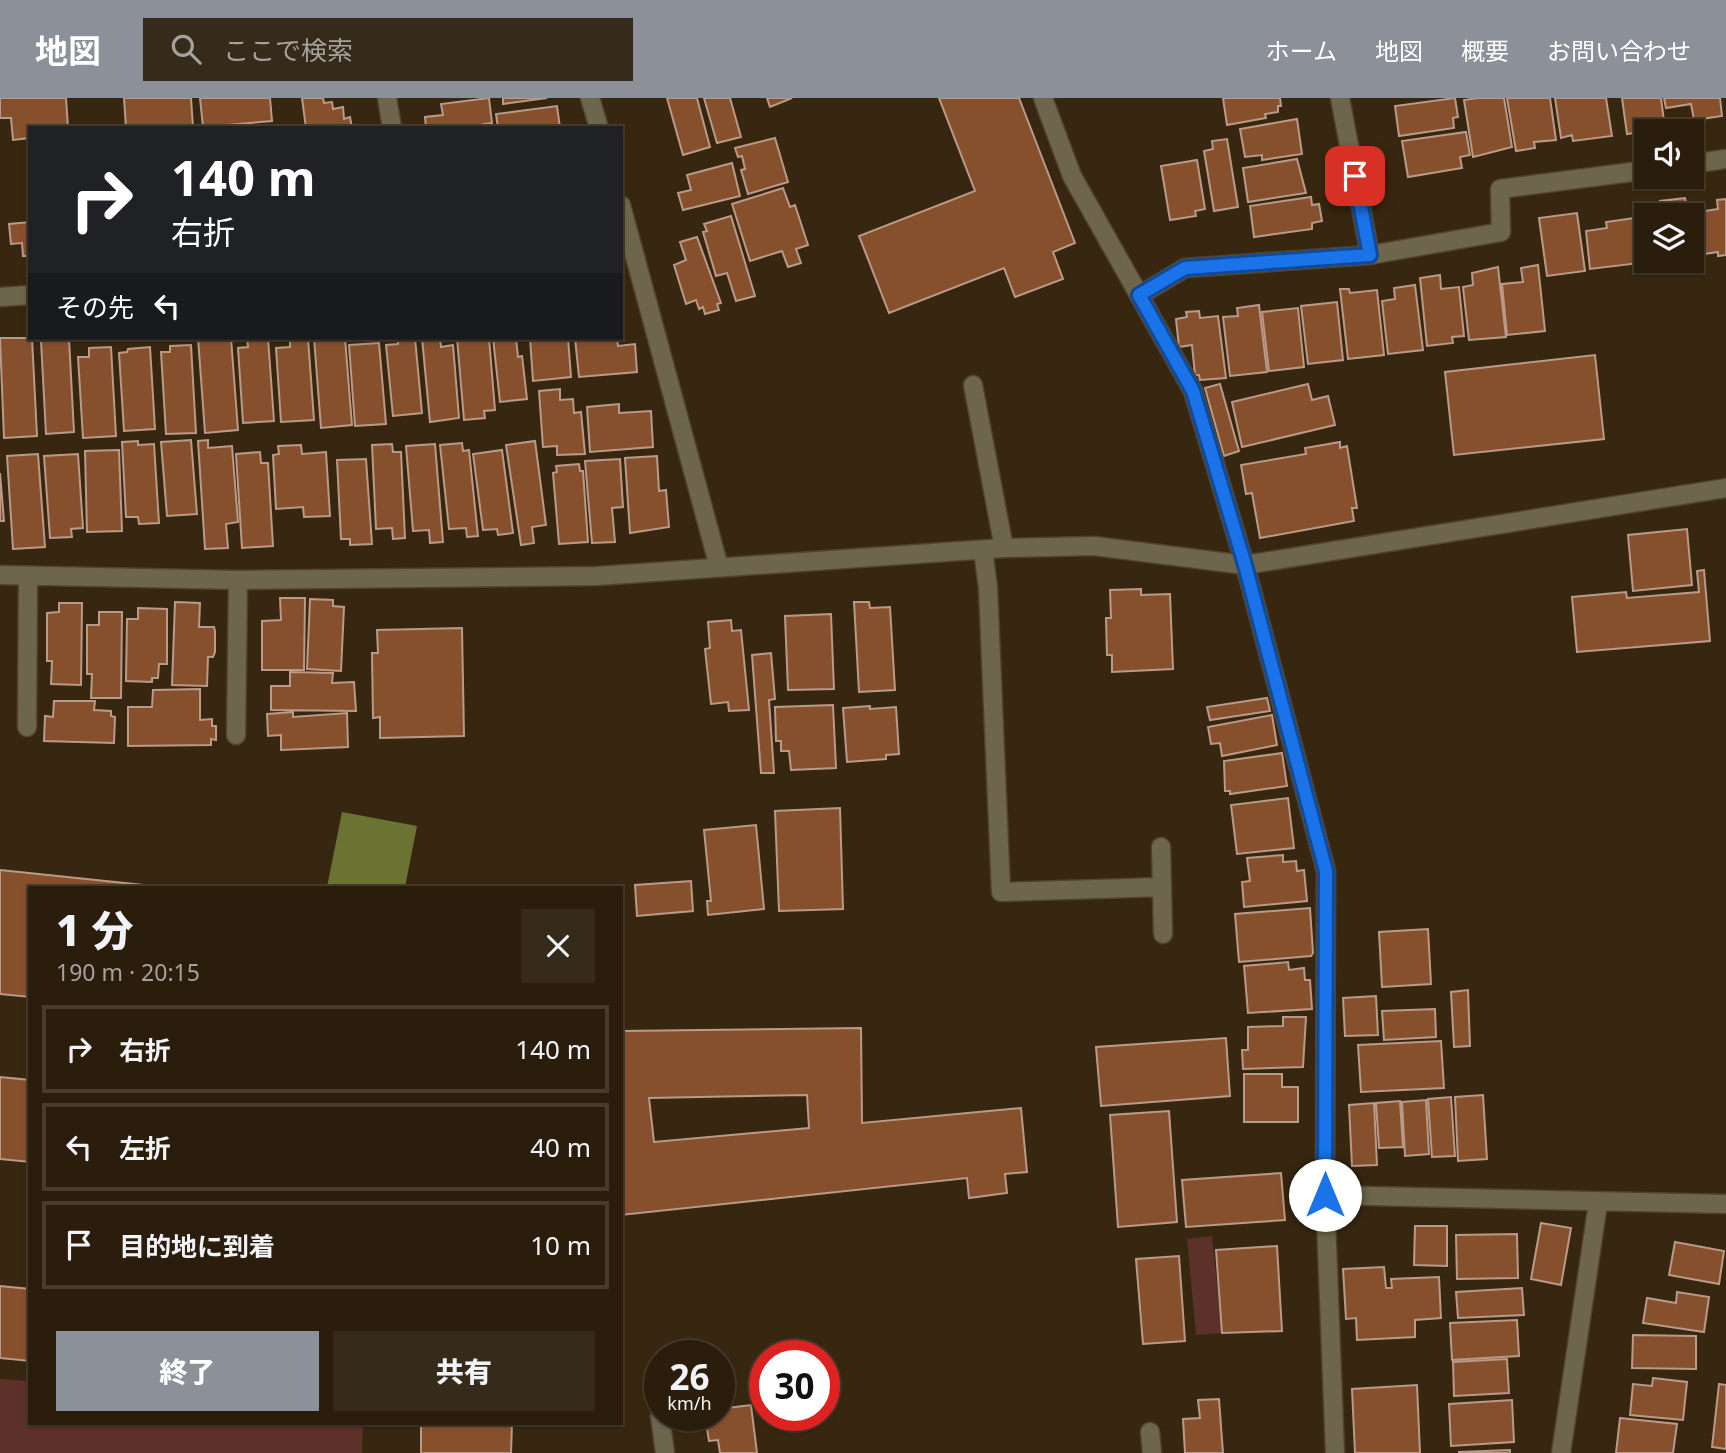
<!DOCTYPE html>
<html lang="ja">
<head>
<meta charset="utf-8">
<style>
	:root { --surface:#2a1d0c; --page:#362a1a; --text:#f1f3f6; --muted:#a5a29d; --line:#463b2d; --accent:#8c9099 }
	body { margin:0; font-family:"Noto Sans","Noto Sans JP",sans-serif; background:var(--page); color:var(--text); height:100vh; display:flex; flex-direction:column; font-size:26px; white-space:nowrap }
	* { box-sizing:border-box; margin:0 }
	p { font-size:23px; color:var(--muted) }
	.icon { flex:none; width:38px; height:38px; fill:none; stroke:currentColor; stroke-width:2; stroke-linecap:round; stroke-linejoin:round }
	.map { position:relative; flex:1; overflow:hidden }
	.drawer { position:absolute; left:28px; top:788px; width:595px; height:539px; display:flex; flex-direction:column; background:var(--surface); border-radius:0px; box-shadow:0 2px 5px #0004,0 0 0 2px var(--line) }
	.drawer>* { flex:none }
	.guide { position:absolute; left:28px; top:28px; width:595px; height:214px; border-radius:0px; box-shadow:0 2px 5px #0004,0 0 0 2px var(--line); background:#202124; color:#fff; overflow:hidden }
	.tools { position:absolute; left:1634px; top:21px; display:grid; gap:14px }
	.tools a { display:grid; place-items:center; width:70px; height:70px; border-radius:0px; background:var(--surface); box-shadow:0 2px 5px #0004,0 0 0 2px var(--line); font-size:35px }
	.speed { position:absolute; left:644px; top:1242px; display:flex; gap:14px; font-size:35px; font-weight:700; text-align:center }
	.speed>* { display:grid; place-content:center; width:91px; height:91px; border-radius:50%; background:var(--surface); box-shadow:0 2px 5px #0004,0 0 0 2px var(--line); line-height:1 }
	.speed small { font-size:18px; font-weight:400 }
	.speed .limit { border:10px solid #d22; background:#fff; color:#111 }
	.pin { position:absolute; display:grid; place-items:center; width:60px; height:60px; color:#fff; margin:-30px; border-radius:14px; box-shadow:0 4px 10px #0006 }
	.me { position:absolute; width:77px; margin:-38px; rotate:0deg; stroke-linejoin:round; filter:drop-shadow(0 0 5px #0008) }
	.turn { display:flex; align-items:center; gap:24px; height:147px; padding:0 28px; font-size:32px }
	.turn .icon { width:91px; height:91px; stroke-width:2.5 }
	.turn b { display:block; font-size:49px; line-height:60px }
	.then { display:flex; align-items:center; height:66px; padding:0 28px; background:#0003; gap:14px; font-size:26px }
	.round { display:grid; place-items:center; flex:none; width:74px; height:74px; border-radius:0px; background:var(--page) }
	.headline { display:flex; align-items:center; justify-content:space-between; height:119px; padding:0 28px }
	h1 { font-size:42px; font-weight:800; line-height:52px }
	.button { display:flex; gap:14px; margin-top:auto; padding:14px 28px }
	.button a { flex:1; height:80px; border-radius:0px; background:var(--accent); color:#fff; font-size:28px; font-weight:800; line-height:80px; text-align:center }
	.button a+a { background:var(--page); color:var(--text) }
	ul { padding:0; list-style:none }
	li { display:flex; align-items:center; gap:21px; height:88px; margin:0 14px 10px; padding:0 14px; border:4px solid var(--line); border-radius:0px }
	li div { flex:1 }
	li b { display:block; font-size:26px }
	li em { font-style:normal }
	header { display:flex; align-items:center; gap:42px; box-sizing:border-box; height:98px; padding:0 35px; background:var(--accent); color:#fff }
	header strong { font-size:33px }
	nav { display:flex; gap:38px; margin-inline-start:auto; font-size:24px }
	.search { width:490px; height:63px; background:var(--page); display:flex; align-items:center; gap:18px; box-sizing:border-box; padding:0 24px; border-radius:0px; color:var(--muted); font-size:26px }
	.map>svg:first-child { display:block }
	.green { fill:#5c3129 }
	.water { fill:#6b7333 }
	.building { fill:#87502d; stroke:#b99a88; stroke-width:2; fill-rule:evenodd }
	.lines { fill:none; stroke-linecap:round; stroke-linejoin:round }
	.minor-casing { stroke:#52422c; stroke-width:21 }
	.minor { stroke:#6d664c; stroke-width:18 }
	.route-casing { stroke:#114b97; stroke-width:18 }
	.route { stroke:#1a73e8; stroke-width:12 }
</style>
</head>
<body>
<header>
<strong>地図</strong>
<div class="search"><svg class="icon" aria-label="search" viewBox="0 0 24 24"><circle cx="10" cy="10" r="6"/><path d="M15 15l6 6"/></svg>ここで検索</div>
<nav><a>ホーム</a><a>地図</a><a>概要</a><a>お問い合わせ</a></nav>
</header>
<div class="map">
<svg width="1726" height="1355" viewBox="0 0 1726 1355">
	<rect width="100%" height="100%" fill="#382710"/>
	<path class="green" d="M1212,1138L1222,1235L1196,1237L1187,1141Z
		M0,1281L30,1283V1325H363L362,1355H0Z"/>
	<path class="water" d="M342,714L417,728L405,789H327Z"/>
	<path class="building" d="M0,0H66L68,30H30V40L13,42L11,20H0Z
		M124,0H191L193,29L126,30Z
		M200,0H270L272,23L203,29Z
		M302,0H323L324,5L332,4L333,11L343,9L344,21L350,19L352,30H306Z
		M489,0L492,25L483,26L484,30H426L425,19L443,17L441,6Z
		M503,0H547L503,6Z
		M667,0H697L710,49L683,57Z
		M704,0H730L741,39L717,45Z
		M767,0H792L770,9Z
		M939,0H1019L1075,145L1053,154L1063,181L1015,199L1004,170L889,215L859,138L975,93Z
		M1223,0H1280L1281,8H1278V14L1265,16L1266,20L1227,27Z
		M1455,0L1458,19L1453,20L1454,30L1399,38L1395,8Z
		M1478,0H1504L1512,49L1473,59L1464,2Z
		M1507,0H1550L1556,42L1534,44L1535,50L1516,53Z
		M1555,0H1606L1612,38L1573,43L1572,37L1561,40Z
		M1622,0H1661L1664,23L1655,24L1656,32L1627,36Z
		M1664,0H1720L1722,18L1694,22L1691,6L1666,10Z
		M557,8L560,30H498L496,16Z
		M1297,21L1302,56L1262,62V57L1245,59L1240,31Z
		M1466,34L1470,57L1460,59L1462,70L1408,79L1402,43Z
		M775,40L788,84L748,96L741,72L745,71L742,58L738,59L735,50Z
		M1227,41L1238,109L1214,113L1204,53L1213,51L1212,43Z
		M1297,61L1306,95L1248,104L1243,70Z
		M1197,62L1205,111L1195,113L1196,118L1170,122L1161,68Z
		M732,65L740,98L683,112L678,95L691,92L687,77Z
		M783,90L790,109L795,107L808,147L796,151L801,165L788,169L782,153L750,163L732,106Z
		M1311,99L1312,107L1319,106L1322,123L1312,125V131L1254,139L1250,108Z
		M1685,100L1688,117H1649V114L1660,112V103Z
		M1726,101V157L1718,158V154L1698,157L1692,115L1718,111L1717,102Z
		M1577,115L1585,173L1547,178L1539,120Z
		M731,118L755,198L736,203L727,175L716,178L703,134L707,133L704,126Z
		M1635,120L1640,165L1590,171L1586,133L1607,130L1606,124Z
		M30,124V158H23L22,145L11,146L9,126Z
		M1647,128V163H1658L1644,165L1639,129Z
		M697,139L721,205L717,206L719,212L705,216L703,209L699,211L696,202L686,206L674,167L686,162L680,144Z
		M1538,167L1545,233L1507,237L1502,186L1523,184L1521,170Z
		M1498,169L1506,239L1469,242L1463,189L1473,187L1472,175Z
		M1440,177L1441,191L1459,189L1464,238L1452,239L1453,245L1427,248L1420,180Z
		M1415,187L1423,252L1388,256L1382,203L1395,201L1394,190Z
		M1340,191H1349L1350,195L1377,192L1384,257L1348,261Z
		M1337,204L1343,262L1308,266L1301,208Z
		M1259,207L1267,274L1230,278L1223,219L1238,218L1237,210Z
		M1298,210L1304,269L1269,273L1262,214Z
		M1199,213L1200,220L1218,218L1226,280L1200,282L1199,277H1195L1192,247L1179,249L1176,221L1187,219L1186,214Z
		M0,240H32L37,338L4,340Z
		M198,240H231L238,332L205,335Z
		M247,240H268L274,323L243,325L238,250L248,249Z
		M308,240L314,322L281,324L276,250L290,249V242Z
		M314,240H345L352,327L321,330Z
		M398,240H415L422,315L393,318L386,247L398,246Z
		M422,240H440L441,249L453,247L459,320L430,324Z
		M457,240H489L495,312L484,313L485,320L464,322Z
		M493,240H516L518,259L522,258L527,301L500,304Z
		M530,240H568L571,279L533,283Z
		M575,240H617L618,248L635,246L637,274L579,279Z
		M69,241L74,334L46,336L41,243Z
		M379,245L386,326L355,328L349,247Z
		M191,247L196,335L166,336L161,254H170V248Z
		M111,249L116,338L83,340L78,259H89V250Z
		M150,249L155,331L124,333L119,255L127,254L128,251Z
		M1595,257L1604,341L1454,357L1445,274Z
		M1220,286L1239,353L1224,358L1205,290Z
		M1308,286L1312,302L1328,298L1335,327L1242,349L1232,304Z
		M560,291V302L573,301L574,315L581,314L585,356L557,357V348L543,349L539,293Z
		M619,306V315L651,313L653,349L590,354L587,309Z
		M191,342L197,416L167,418L161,344Z
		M208,342V350L232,348L238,424L226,426L228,450L205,451L198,343Z
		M138,343V347L154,346L159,425L139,426L138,419H126L122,344Z
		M535,343L546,427L532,429L534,445L521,447L506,347Z
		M1340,344V350L1347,348L1357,410H1352L1354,423L1260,440L1252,395L1246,396L1241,367L1306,356L1305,350Z
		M462,345L463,353L469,352L478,438L467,439L466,430L449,431L440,347Z
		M392,346L393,354H401L405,440L393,441L392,430L376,431L372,347Z
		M435,346L443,444L430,445L429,432L413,433L406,348Z
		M301,347L302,356L326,354L330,418L304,419L303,409L276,411L273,357L279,356L278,348Z
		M119,352L122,433L87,434L85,353Z
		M502,352L513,435L498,437L497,431L483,432L473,356Z
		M260,354L261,365H268L273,448L242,450L236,356Z
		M38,356L45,449L13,451L7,358Z
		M78,356L83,430L71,431L72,439L50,440L44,358Z
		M657,358L659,393L666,392L669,429L630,435L625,360Z
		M366,361L372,446L350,447V441H341L337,362Z
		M620,361L623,409L612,410L615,444L592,445L585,363Z
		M579,366L580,373H583L588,444L559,446L553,375L557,374L556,368Z
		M0,375L4,423H0Z
		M1687,431L1692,487L1633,493L1628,437Z
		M1704,472L1710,543L1577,554L1572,499L1626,494L1627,500L1699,494L1697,473Z
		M1141,491V497L1170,496L1173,571L1112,574V557H1107L1106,520H1111L1110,492Z
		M280,500H305L304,572H262V523L281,522Z
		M310,501L333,502V508L344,509L341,573L307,571Z
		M175,504L200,505L199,529H214L215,533V554L213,559H208L207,588L172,587Z
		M854,504H869L870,510L890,509L895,592L859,594Z
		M59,505H82L81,587L51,586L52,563H47V515L59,514Z
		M138,510L167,511V566H159L158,580H152V584L126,583L127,521H138Z
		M99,514H122L121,600H91L92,576H87V527H99Z
		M831,516L834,591L788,592L785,518Z
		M731,522L732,533L741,532L749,612L729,613L728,604L711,606L705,551L710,550L708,524Z
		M462,530L464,638L380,640V619L373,620L372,555H378L377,532Z
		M771,555L775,601L769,602L774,675H761L752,557Z
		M290,574L333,575L332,585L354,584L356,613L271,612V588H290Z
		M200,591V622L212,621V628H216V642L211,641V647L128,648V609H152L153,592Z
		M1267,600L1270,613L1210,622L1207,609Z
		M54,603H95L94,612L111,613V618L115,619L114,645L44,643L45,618L53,619Z
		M833,607L836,670L791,672L789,653H781V643H776L775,609Z
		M870,608V611L896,609L899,656L886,657V661L847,664L843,610Z
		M293,614V619L347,615L348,649L281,652V637L268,638L267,616Z
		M1272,617L1277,647L1222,658L1220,645L1211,646L1208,629Z
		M1282,655L1287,688L1230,696V693H1225L1224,663Z
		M1288,700L1294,750L1237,756L1231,707Z
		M840,710L843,811L779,813L775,713Z
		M756,727L764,811L708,817L707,803H711L704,732Z
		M1283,757V764L1296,763L1297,773L1304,772L1307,803L1244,809L1242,784L1250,783L1247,760Z
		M0,772L163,789H30V899L0,896Z
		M691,783L693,813L637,818L635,787Z
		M1310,810L1313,855L1311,858L1239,864L1235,816Z
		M1428,831L1431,886L1382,889L1379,834Z
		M1288,864L1289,872L1304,870L1305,882H1310L1312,911L1248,915L1244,868Z
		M1468,892L1470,948L1454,949L1451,894Z
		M1376,898L1378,937L1345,938L1343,900Z
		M1435,911L1436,939L1384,942L1382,913Z
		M1283,919H1306L1303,969L1243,971L1242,952H1248V929L1283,928Z
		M861,930L862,1025L1021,1010L1027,1074L1005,1076L1007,1095L969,1100L967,1080L621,1117V933ZM807,997L809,1030L654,1044L649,1000Z
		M1226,940L1230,998L1101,1008L1096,949Z
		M1441,943L1444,990L1361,994L1358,947Z
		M1244,976H1282V989H1298V1024H1244Z
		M0,979L30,982V1064L0,1061Z
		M1483,997L1487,1061L1458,1063L1455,999Z
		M1451,999L1455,1058L1432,1059L1428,1001Z
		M1426,1002L1429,1056L1405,1058L1402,1004Z
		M1400,1003L1403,1049L1379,1050L1376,1005Z
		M1374,1005L1377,1067L1352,1068L1349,1007Z
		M1169,1013L1177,1124L1118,1129L1110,1017Z
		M1281,1075L1285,1122L1186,1129L1182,1082Z
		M1541,1125L1571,1130L1561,1187L1531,1181Z
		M1415,1128H1447V1168L1414,1167Z
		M1517,1136L1518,1180L1457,1181L1456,1137Z
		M1675,1144L1724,1153L1719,1186L1669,1177Z
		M1277,1148L1282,1233L1222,1235L1216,1152Z
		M1179,1158L1185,1243L1143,1246L1136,1161Z
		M1384,1169L1386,1190H1392L1391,1181L1439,1179L1441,1220L1415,1222V1239L1357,1242L1356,1220L1346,1221L1343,1171Z
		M0,1188L30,1191V1263L0,1260Z
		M1522,1190L1524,1217L1458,1220L1456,1194Z
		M1677,1194L1709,1199L1704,1234L1643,1225L1647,1200L1676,1205Z
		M1517,1222L1519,1258L1452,1262L1450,1225Z
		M1633,1237L1696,1238V1271L1632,1270Z
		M1507,1261L1509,1295L1454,1298L1453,1264Z
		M1653,1280L1687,1284L1683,1322L1630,1317L1633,1286L1652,1288Z
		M1719,1286L1726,1287V1351L1712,1349Z
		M1417,1287L1420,1355H1355L1352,1291Z
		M1219,1301L1223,1355H1185L1183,1321L1200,1320L1198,1302Z
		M1512,1302L1514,1344L1451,1348L1449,1306Z
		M751,1307L757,1355H720L718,1342L709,1343L705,1318H719V1311Z
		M1620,1320L1677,1326L1673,1355H1616Z
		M421,1325H512L511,1355H421Z
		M1510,1352V1355H1459V1354Z"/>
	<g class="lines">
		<g class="minor-casing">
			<path id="minor" d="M387,0L392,30
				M590,0L599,30
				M1043,0L1072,78L1193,293L1245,467L1326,773L1325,1097L1335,1355
				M1340,0L1370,157
				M1692,66L1726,61
				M621,107L719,469
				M1140,197L1185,170L1370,157L1501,134L1500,91L1647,72
				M0,199L30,197
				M973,287L1004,450
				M983,452L988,490L1001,794L1162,789
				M0,477L238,482L597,478L1004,450L1094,448L1245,467L1726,390
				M27,629L28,480
				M236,637L238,482
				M1161,749L1163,836
				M1325,1097L1726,1106
				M660,1318L665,1355
				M1150,1334L1152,1355
				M1561,1355L1598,1105"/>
		</g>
		<use href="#minor" class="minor"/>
	</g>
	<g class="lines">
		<g class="route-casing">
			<path id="route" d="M1325,1097L1326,773L1245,467L1193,293L1139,197L1185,170L1370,157L1355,78"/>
		</g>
		<use href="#route" class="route"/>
	</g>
</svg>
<div class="tools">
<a><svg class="icon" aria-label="sound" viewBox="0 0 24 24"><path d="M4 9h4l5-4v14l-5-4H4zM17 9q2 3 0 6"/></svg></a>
<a><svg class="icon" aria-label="layers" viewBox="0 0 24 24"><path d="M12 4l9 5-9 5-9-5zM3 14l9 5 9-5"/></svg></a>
</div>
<div class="speed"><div>26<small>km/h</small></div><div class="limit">30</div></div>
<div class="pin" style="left:1355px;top:78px;background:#d93025"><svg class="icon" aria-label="arrive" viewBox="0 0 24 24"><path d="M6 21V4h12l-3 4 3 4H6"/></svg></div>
<svg class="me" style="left:1325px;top:1097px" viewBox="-20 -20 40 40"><circle r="19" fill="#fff"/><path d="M0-13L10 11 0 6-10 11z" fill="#1a73e8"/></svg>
<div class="guide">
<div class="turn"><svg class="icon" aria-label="right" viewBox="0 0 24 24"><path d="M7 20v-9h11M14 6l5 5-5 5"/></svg><div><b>140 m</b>右折</div></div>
<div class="then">その先<svg class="icon" aria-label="left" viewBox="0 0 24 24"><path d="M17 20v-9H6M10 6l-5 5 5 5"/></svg></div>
</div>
<section class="drawer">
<div class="headline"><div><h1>1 分</h1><p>190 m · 20:15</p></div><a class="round"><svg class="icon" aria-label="close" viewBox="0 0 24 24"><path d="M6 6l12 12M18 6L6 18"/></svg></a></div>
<ul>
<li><svg class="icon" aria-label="right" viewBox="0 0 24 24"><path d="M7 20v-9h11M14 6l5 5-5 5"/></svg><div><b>右折</b></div><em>140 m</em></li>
<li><svg class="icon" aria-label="left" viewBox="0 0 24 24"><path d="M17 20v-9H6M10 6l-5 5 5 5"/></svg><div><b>左折</b></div><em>40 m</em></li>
<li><svg class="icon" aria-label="arrive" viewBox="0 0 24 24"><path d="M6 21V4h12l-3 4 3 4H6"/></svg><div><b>目的地に到着</b></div><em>10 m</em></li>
</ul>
<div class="button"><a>終了</a><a>共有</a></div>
</section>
</div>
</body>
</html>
